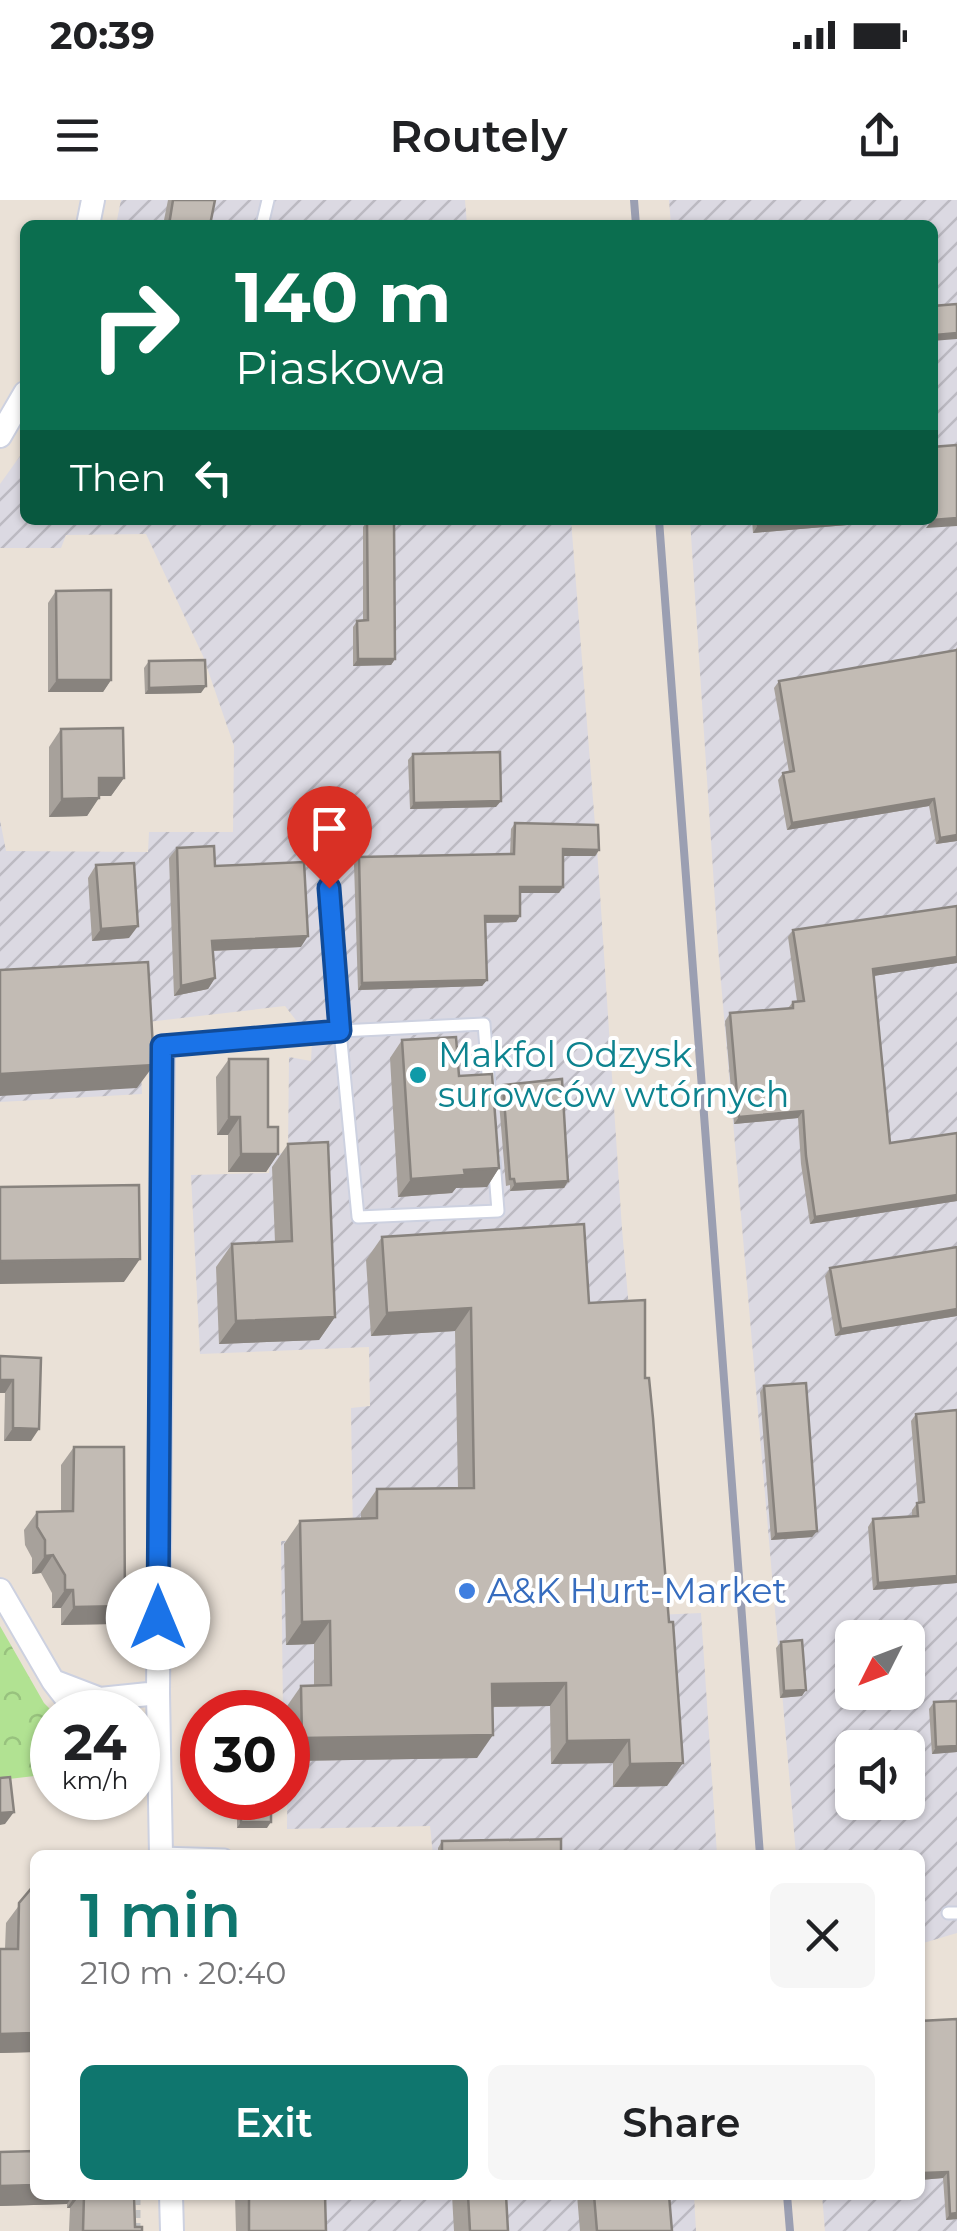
<!DOCTYPE html>
<html lang="en">
<head>
<meta charset="utf-8">
<style>
	:root { --surface:#fff; --page:#f6f6f6; --text:#202124; --muted:#757577; --accent:#0f766e }
	body { margin:0; font-family:Montserrat,sans-serif; background:var(--page); color:var(--text); height:100vh; display:flex; flex-direction:column; font-size:38px; white-space:nowrap }
	* { box-sizing:border-box; margin:0 }
	p { font-size:32px; color:var(--muted) }
	.icon { flex:none; width:55px; height:55px; fill:none; stroke:currentColor; stroke-width:2; stroke-linecap:round; stroke-linejoin:round }
	.map { position:relative; flex:1; overflow:hidden }
	.sheet { position:absolute; left:30px; top:1650px; width:895px; height:350px; display:flex; flex-direction:column; background:var(--surface); border-radius:15px; box-shadow:0 2px 8px #0004 }
	.sheet>* { flex:none }
	.top-card { position:absolute; left:20px; top:20px; width:918px; height:305px; border-radius:15px; box-shadow:0 2px 8px #0004; background:#0b6e4f; color:#fff; overflow:hidden }
	.needle { width:65px; rotate:228deg }
	.tools { position:absolute; left:835px; top:1420px; display:grid; gap:20px }
	.tools a { display:grid; place-items:center; width:90px; height:90px; border-radius:15px; background:var(--surface); box-shadow:0 2px 8px #0004; font-size:50px }
	.speed { position:absolute; left:30px; top:1490px; display:flex; gap:20px; font-size:50px; font-weight:700; text-align:center }
	.speed>* { display:grid; place-content:center; width:130px; height:130px; border-radius:50%; background:var(--surface); box-shadow:0 2px 8px #0004; line-height:1 }
	.speed small { font-size:25px; font-weight:400 }
	.speed .limit { border:15px solid #d22; background:#fff; color:#111 }
	.pin { position:absolute; display:grid; place-items:center; width:85px; height:85px; color:#fff; margin:-102px -42px; border-radius:50% 50% 50% 0; rotate:-45deg; box-shadow:0 0 10px #0007 }
	.pin .icon { rotate:45deg }
	.me { position:absolute; width:110px; margin:-55px; rotate:0deg; stroke-linejoin:round; filter:drop-shadow(0 0 8px #0008) }
	.turn { display:flex; align-items:center; gap:35px; height:210px; padding:0 50px; font-size:45px }
	.turn .icon { width:130px; height:130px; stroke-width:2.5 }
	.turn b { display:block; font-size:70px; line-height:85px }
	.then { display:flex; align-items:center; height:95px; padding:0 50px; background:#0003; gap:20px; font-size:38px }
	.round { display:grid; place-items:center; flex:none; width:105px; height:105px; border-radius:15px; background:var(--page) }
	.headline { display:flex; align-items:center; justify-content:space-between; height:170px; padding:0 50px }
	h1 { font-size:60px; font-weight:600; line-height:75px; color:var(--accent) }
	.button { display:flex; gap:20px; margin-top:auto; padding:20px 50px }
	.button a { flex:1; height:115px; border-radius:15px; background:var(--accent); color:#fff; font-size:40px; font-weight:600; line-height:115px; text-align:center }
	.button a+a { background:var(--page); color:var(--text) }
	.status { display:flex; justify-content:space-between; align-items:center; height:70px; padding:0 50px; background:var(--surface); direction:ltr }
	.status svg { height:28px; fill:currentColor }
	header { display:flex; justify-content:space-between; align-items:center; height:130px; padding:0 50px; background:var(--surface); font-size:45px; font-weight:600 }
	.map>svg:first-child { display:block }
	.industrial { fill:url(#industrial-furrows); fill-rule:evenodd }
	.forest { fill:url(#forest-crowns) }
	.lines { fill:none; stroke-linecap:round; stroke-linejoin:round }
	.service-casing { stroke:#cdd1e0; stroke-width:15 }
	.minor-casing { stroke:#cdd1e0; stroke-width:26 }
	.path { stroke:#c3c3c3; stroke-width:5; stroke-dasharray:8 5; stroke-linecap:butt }
	.service { stroke:#fff; stroke-width:11 }
	.minor { stroke:#fff; stroke-width:22 }
	.rail { stroke:#9b9fb2; stroke-width:8 }
	.wall { fill:#a7a19b }
	.shaded-wall { fill:#88837e }
	.building { fill:#c2bbb4; stroke:#88837e; stroke-width:2.5 }
	.route-casing { stroke:#114b97; stroke-width:25 }
	.route { stroke:#1a73e8; stroke-width:18 }
	.culture-dot { fill:#0f9aa8; stroke:#fff; stroke-width:4 }
	.shop-dot { fill:#3f7fe0; stroke:#fff; stroke-width:4 }
	.labels { text-anchor:middle; stroke-width:8; stroke-linejoin:round; paint-order:stroke }
	.culture-label { font-size:35px; fill:#0d838f; stroke:#fff; text-anchor:start }
	.shop-label { font-size:35px; fill:#366cbe; stroke:#fff; text-anchor:start }
</style>
</head>
<body>
<div class="status"><b>20:39</b><svg viewBox="0 0 49 12"><path d="M0 12V9h3v3zM5 12V6h3v6zM10 12V3h3v9zM15 12V0h3v12zM26 1h20v11H26zM47 4h2v5h-2z"/></svg></div>
<header><svg class="icon" aria-label="menu" viewBox="0 0 24 24"><path d="M4 6h16M4 12h16M4 18h16"/></svg>Routely<svg class="icon" aria-label="share" viewBox="0 0 24 24"><path d="M12 15V3M7 8l5-5 5 5M5 13v7h14v-7"/></svg></header>
<div class="map">
<svg width="957" height="2031" viewBox="0 0 957 2031">
	<defs>
		<pattern id="industrial-furrows" width="10" height="10" patternUnits="userSpaceOnUse" patternTransform="scale(2.5)"><rect width="10" height="10" fill="#dbd9e2"/><path d="M-1 1l2-2M0 10L10 0M9 11l2-2" fill="none" stroke="#bcbac2"/></pattern>
		<pattern id="forest-crowns" width="20" height="18" patternUnits="userSpaceOnUse" patternTransform="scale(2.5)"><rect width="20" height="18" fill="#b1e292"/><path d="M2 6a3 3 0 1 1 6 0M12 15a3 3 0 1 1 6 0" fill="none" stroke="#98c27e"/></pattern>
	</defs>
	<rect width="100%" height="100%" fill="#eae1d7"/>
	<path class="industrial" d="M121,0H465L467,25H116Z
		M669,0H957V1733L920,1744V1655H796L718,747L690,320H932V25H671ZM852,1438H908V1492H852ZM852,1548H908V1602H852Z
		M25,249V320H571L598,663L622,1029L656,1415L701,1413L717,1655H433L430,1626L287,1629L288,1512H283L281,1341L353,1339L351,1208L370,1206L369,1147L200,1154L191,975L269,973L270,954L288,953L289,857L311,861L312,841L285,806L139,823L142,894L0,902V620L6,651L148,652L149,632H233L234,546L203,456L146,334L66,335L61,348H0V284Z
		M957,1824V2031H825L822,1995H920V1826Z
		M316,1995H694L696,2031H316Z"/>
	<path class="forest" d="M0,1426L44,1503L53,1512L52,1574L0,1580Z"/>
	<g class="lines">
		<g class="service-casing">
			<path id="service" d="M262,25L268,0
				M329,687L340,831L484,824L489,886
				M163,846L340,831L358,1017L498,1011L494,960
				M161,1653L225,1655
				M948,1713H957"/>
		</g>
		<g class="minor-casing">
			<path id="minor" d="M88,25L93,0
				M0,236L25,193
				M0,1390L53,1481L77,1512
				M53,1481L100,1499L158,1493
				M161,1655L158,1493L163,846
				M171,1995L172,2031"/>
		</g>
		<path class="path" d="M138,2031V1995"/>
		<use href="#service" class="service"/>
		<use href="#minor" class="minor"/>
		<path class="rail" d="M634,0L636,25
			M659,320L760,1655
			M787,1995L790,2031"/>
	</g>
	<path class="wall" d="M168,0H215L210,25H163Z
		M752,320H906L753,333Z
		M367,321L395,459L391,465L353,466V427L357,421L363,420V327Z
		M56,391L111,480L103,492H48V403Z
		M957,447V641L936,644L929,606L787,630L778,580L783,573L789,572L774,488L779,481L955,451Z
		M149,461L201,493L145,494L144,468Z
		M61,529L124,578L111,596H99L87,616L49,617V547Z
		M413,554L496,607L410,609L408,560Z
		M515,623L599,650L595,656H563L559,693H520V716L516,722L485,723L487,780L482,786L358,790L354,664L359,657L510,654L511,629Z
		M177,648L215,666L301,747L213,751L215,778L208,789L174,796L169,658Z
		M96,665L129,738L92,741L88,678Z
		M793,730L957,763L873,776L890,943L957,933V1001L810,1024L801,964L798,918L734,924L725,821L730,813L788,808L793,802L797,801L788,737Z
		M402,840L459,876L499,968L487,987L456,988L452,993L398,997L390,858Z
		M229,859L268,927L278,954L266,972H228V935H217L216,877Z
		M503,885L568,981L564,988L510,991V985L506,986L498,891Z
		M288,944L335,1117L319,1140L219,1144L216,1067L232,1044L275,1042L272,967Z
		M382,1037L589,1103L645,1178L667,1586L613,1587V1563L551,1564L550,1506L493,1507L477,1558L288,1561V1512H285V1509L301,1486H314V1444L286,1445L284,1344L300,1321L361,1319V1312L377,1289L458,1288L455,1131L371,1136L366,1060Z
		M957,1047V1116L835,1136L825,1076L830,1068Z
		M0,1156L41,1158L31,1241H4L5,1193H0Z
		M764,1186L817,1331L812,1337L771,1340L760,1192Z
		M957,1210V1383L873,1390L868,1327L873,1319L912,1316V1310L918,1302L911,1221L916,1214Z
		M74,1247L125,1406L113,1424L61,1425V1408H52V1393L41,1373L32,1374V1358L25,1345L24,1330L37,1312L61,1311V1265Z
		M781,1442L802,1496L780,1498L776,1448Z
		M957,1501V1552L932,1554L929,1509L934,1502Z
		M241,1600L267,1628H237V1606Z
		M442,1641L561,1655H438V1648Z
		M35,1684V1852L0,1853V1749H5L6,1723Z
		M920,1821L957,2019L946,2020L943,1978L920,1980Z
		M0,1952L35,1995H134L135,2027L142,2031H69L70,2008H67V2004L0,2006Z
		M235,1995H325L326,2031H236Z
		M452,1995H506L508,2031H454Z
		M577,1995H669L672,2031H580Z"/>
	<path class="shaded-wall" d="M957,133V139L932,141L935,135Z
		M957,318V326L926,328L932,320Z
		M819,320H906L753,333L758,325Z
		M358,459H395L391,465L353,466Z
		M57,480H111L103,492H48Z
		M206,486L201,493L145,494L149,488Z
		M99,578H124L111,596H86Z
		M99,598L87,616L49,617L62,599Z
		M934,599L929,606L787,630L792,623Z
		M501,601L496,607L410,609L414,603Z
		M957,635V641L936,644L940,638Z
		M563,649L599,650L595,656H559Z
		M520,687H563L559,693H516Z
		M485,716H520L516,722L481,723Z
		M138,726L129,738L92,741L101,729Z
		M308,736L301,747L205,751L212,741Z
		M957,757V763L867,777L873,769Z
		M215,778L208,789L174,796L181,786Z
		M487,780L482,786L358,790L362,783Z
		M154,865L137,888L0,896V874Z
		M803,911L798,918L734,924L739,917Z
		M229,917H240L228,935H217Z
		M241,954H278L266,972H228Z
		M499,968L487,987L456,988L452,993L398,997L411,979L464,970Z
		M568,981L564,988L510,991L515,984Z
		M957,995V1001L810,1024L815,1017Z
		M140,1059L124,1082L0,1084V1061Z
		M471,1108L455,1131L371,1136L387,1113Z
		M957,1109V1116L835,1136L841,1129Z
		M335,1117L319,1140L219,1144L236,1121Z
		M0,1180H13L5,1193H0Z
		M13,1228L39,1229L31,1241H4Z
		M817,1331L812,1337L771,1340L776,1334Z
		M53,1355L41,1373L32,1374L45,1356Z
		M957,1376V1383L873,1390L878,1383Z
		M65,1390H73L61,1408H52Z
		M125,1406L113,1424L61,1425L74,1407Z
		M330,1421L314,1444L286,1445L302,1422Z
		M566,1483L550,1506L476,1507L492,1484Z
		M806,1490L802,1496L780,1498L784,1491Z
		M493,1535L477,1558L288,1561V1558L302,1538Z
		M629,1540L613,1563L551,1564L567,1541Z
		M957,1546V1552L932,1554L936,1547Z
		M683,1563L667,1586L613,1587L630,1564Z
		M14,1612L5,1624L0,1625V1613Z
		M241,1622H271L267,1628H237Z
		M35,1833V1852L0,1853V1834Z
		M948,1972L943,1978L920,1980L922,1973Z
		M35,1985V1995H73L67,2004L0,2006V1986Z
		M76,1995H80L70,2008H67Z
		M957,2013V2019L946,2020L950,2014Z"/>
	<path class="building" d="M173,0H215L210,25H169Z
		M957,104V133L935,135L933,106Z
		M957,245V318L932,320V247Z
		M758,320H819L758,325Z
		M367,321H394L395,459H358L357,421L368,420Z
		M111,390V480H57L56,391Z
		M957,450V635L940,638L934,599L792,623L783,573L794,571L779,481Z
		M205,460L206,486L149,488V461Z
		M123,528L124,578H99V598L62,599L61,529Z
		M500,552L501,601L414,603L413,554Z
		M515,623L598,625L599,650L563,649V687H520V716H485L487,780L362,783L359,657L514,654Z
		M214,646L215,666L304,662L308,736L212,741L215,778L181,786L177,648Z
		M134,663L138,726L101,729L96,665Z
		M957,706V757L873,769L890,943L957,933V995L815,1017L806,956L803,911L739,917L730,813L793,808V802L804,801L793,730Z
		M148,762L154,865L0,874V770Z
		M456,837L459,876L492,874L499,968L464,970L465,975L411,979L402,840Z
		M229,859H268V927H278V954H241L240,917H229Z
		M562,879L568,981L515,984L514,979H510L503,885Z
		M328,942L335,1117L236,1121L232,1044L292,1041L288,944Z
		M139,985L140,1059L0,1061V987Z
		M584,1024L589,1103L645,1100V1178H649L653,1218L669,1422H673L683,1563L630,1564L629,1540L567,1541L566,1483L492,1484L493,1535L302,1538L301,1486L331,1485L330,1421L302,1422L300,1321L377,1318V1289L474,1288L471,1108L387,1113L382,1037Z
		M957,1047V1109L841,1129L830,1068Z
		M0,1156L41,1158L39,1229L13,1228V1180H0Z
		M806,1183L817,1331L776,1334L764,1186Z
		M957,1210V1376L878,1383L873,1319L918,1316L917,1303L924,1302L916,1214Z
		M74,1247H124L125,1406L74,1407L73,1390H65V1375L53,1355L45,1356V1340L37,1327V1312L73,1311Z
		M802,1440L806,1490L784,1491L781,1442Z
		M957,1501V1546L936,1547L934,1502Z
		M10,1577L14,1612L0,1613V1578Z
		M241,1600H271V1622H241Z
		M561,1639V1655H442V1641Z
		M35,1684V1833L0,1834V1749H18L19,1703Z
		M957,1819V2013L950,2014L948,1972L922,1973L920,1926V1821Z
		M35,1951V1985L0,1986V1952Z
		M84,1995H134L135,2027H142V2031H83Z
		M249,1995H325L326,2031H249Z
		M468,1995H506L508,2031H470Z
		M594,1995H669L672,2031H597Z"/>
	<g class="lines">
		<g class="route-casing">
			<path id="route" d="M158,1418L162,846L340,831L329,688"/>
		</g>
		<use href="#route" class="route"/>
	</g>
	<circle class="culture-dot" cx="418" cy="875" r="10"/>
	<circle class="shop-dot" cx="467" cy="1391" r="10"/>
	<g class="labels">
		<g class="culture-label">
			<text x="438" y="867">Makfol Odzysk<tspan x="438" dy="40">surowców wtórnych</tspan></text>
		</g>
		<g class="shop-label">
			<text x="487" y="1403">A&amp;K Hurt-Market</text>
		</g>
	</g>
</svg>
<div class="tools">
<a><svg class="needle" viewBox="-14 -14 28 28"><path d="M0-13l5 13h-10z" fill="#e53935"/><path d="M0 13l5-13h-10z" fill="#757577"/></svg></a>
<a><svg class="icon" aria-label="sound" viewBox="0 0 24 24"><path d="M4 9h4l5-4v14l-5-4H4zM17 9q2 3 0 6"/></svg></a>
</div>
<div class="speed"><div>24<small>km/h</small></div><div class="limit">30</div></div>
<div class="pin" style="left:329px;top:688px;background:#d93025"><svg class="icon" aria-label="arrive" viewBox="0 0 24 24"><path d="M6 21V4h12l-3 4 3 4H6"/></svg></div>
<svg class="me" style="left:158px;top:1418px" viewBox="-20 -20 40 40"><circle r="19" fill="#fff"/><path d="M0-13L10 11 0 6-10 11z" fill="#1a73e8"/></svg>
<div class="top-card">
<div class="turn"><svg class="icon" aria-label="right" viewBox="0 0 24 24"><path d="M7 20v-9h11M14 6l5 5-5 5"/></svg><div><b>140 m</b>Piaskowa</div></div>
<div class="then">Then<svg class="icon" aria-label="left" viewBox="0 0 24 24"><path d="M17 20v-9H6M10 6l-5 5 5 5"/></svg></div>
</div>
<section class="sheet">
<div class="headline"><div><h1>1 min</h1><p>210 m · 20:40</p></div><a class="round"><svg class="icon" aria-label="close" viewBox="0 0 24 24"><path d="M6 6l12 12M18 6L6 18"/></svg></a></div>
<div class="button"><a>Exit</a><a>Share</a></div>
</section>
</div>
</body>
</html>
